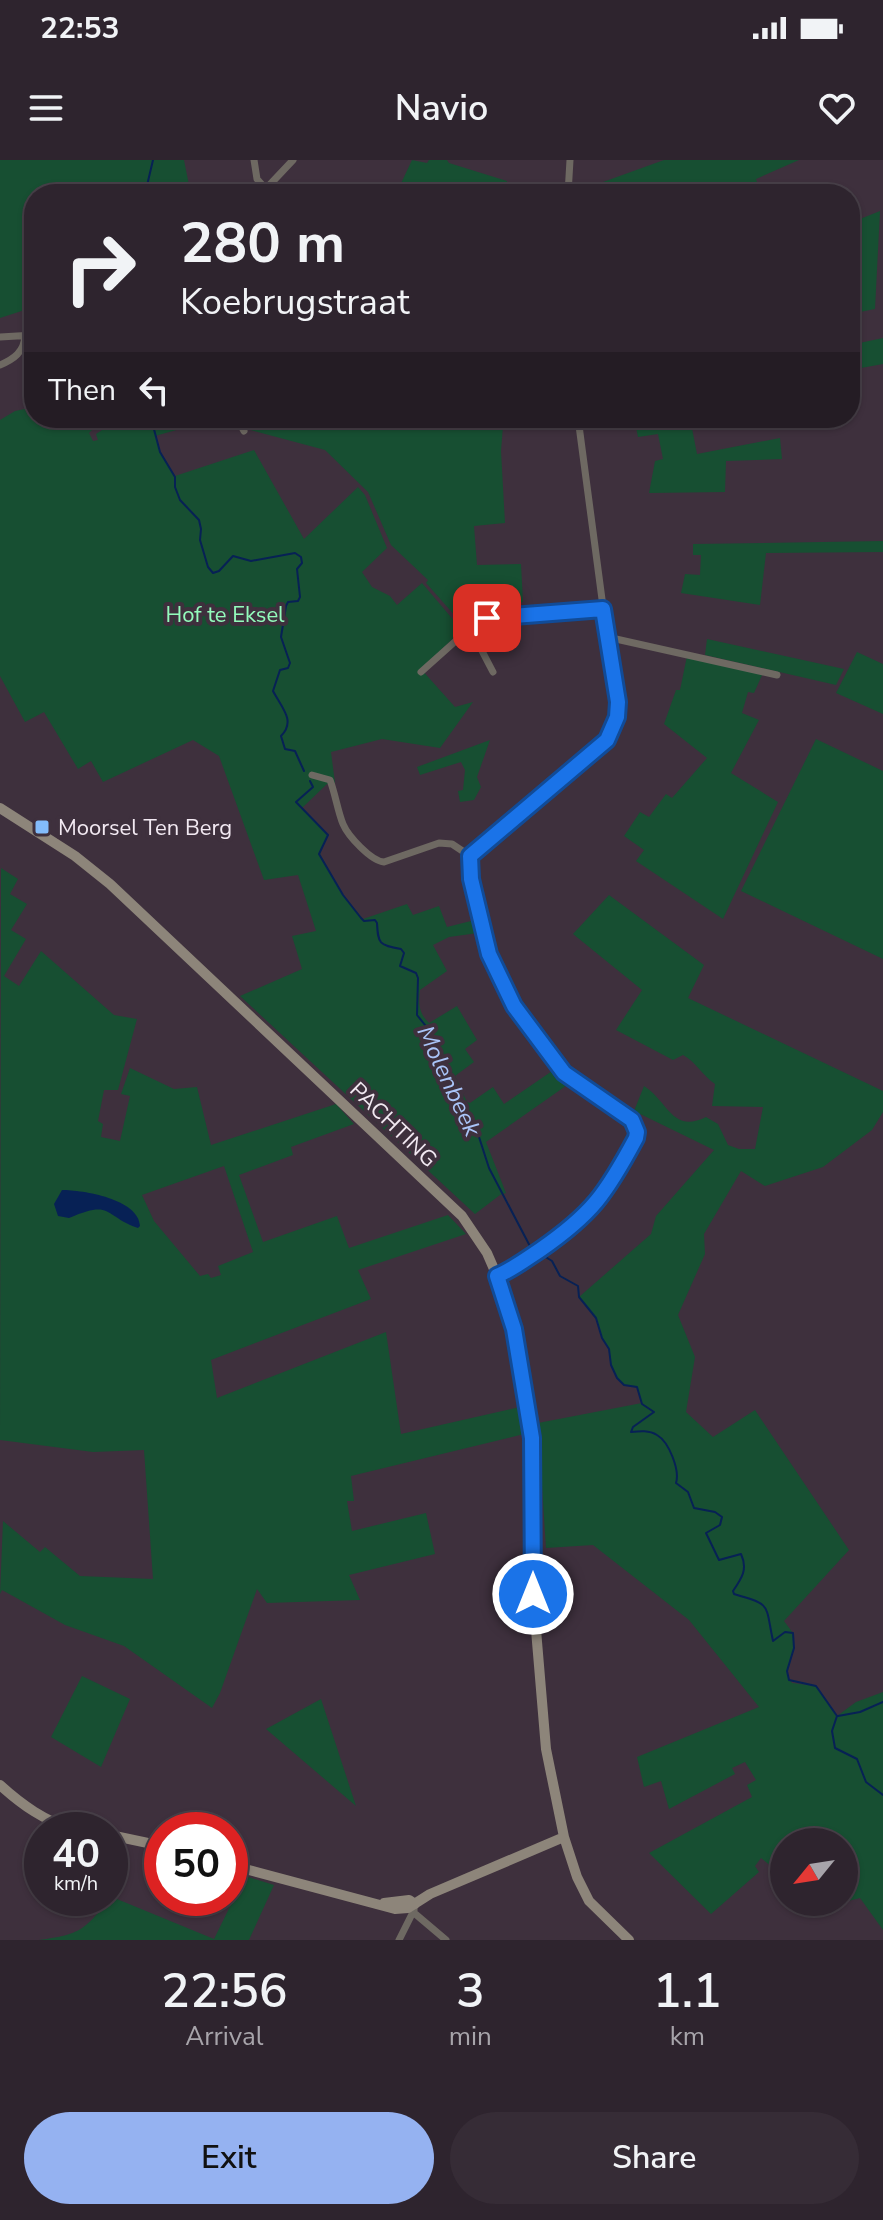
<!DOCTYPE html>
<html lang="en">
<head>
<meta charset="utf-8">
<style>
	:root { --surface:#2e242e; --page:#362c36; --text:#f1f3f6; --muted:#a7a4aa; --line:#49414a; --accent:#95b2f1 }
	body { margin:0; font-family:"Nunito Sans",sans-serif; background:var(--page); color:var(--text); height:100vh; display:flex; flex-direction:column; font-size:30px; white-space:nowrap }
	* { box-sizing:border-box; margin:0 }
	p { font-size:26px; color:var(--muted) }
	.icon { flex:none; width:44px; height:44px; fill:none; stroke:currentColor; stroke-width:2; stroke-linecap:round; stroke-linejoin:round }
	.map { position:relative; height:1780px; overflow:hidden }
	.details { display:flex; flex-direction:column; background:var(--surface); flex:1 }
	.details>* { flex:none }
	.guide { position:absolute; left:24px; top:24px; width:836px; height:244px; border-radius:32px; box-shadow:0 2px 6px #0004,0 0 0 2px var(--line); background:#2e242e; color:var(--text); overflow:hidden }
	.needle { width:52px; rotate:240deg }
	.controls { position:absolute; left:770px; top:1668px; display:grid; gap:16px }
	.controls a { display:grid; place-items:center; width:88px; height:88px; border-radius:50%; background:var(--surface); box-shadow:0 2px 6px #0004,0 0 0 2px var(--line); font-size:40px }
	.speed { position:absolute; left:24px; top:1652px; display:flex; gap:16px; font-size:40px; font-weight:700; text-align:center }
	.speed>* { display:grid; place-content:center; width:104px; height:104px; border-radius:50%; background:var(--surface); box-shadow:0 2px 6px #0004,0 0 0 2px var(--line); line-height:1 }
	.speed small { font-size:20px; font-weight:400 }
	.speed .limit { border:12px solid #d22; background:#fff; color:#111 }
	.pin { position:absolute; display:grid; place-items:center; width:68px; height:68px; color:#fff; margin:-34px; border-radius:16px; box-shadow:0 4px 12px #0006 }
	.me { position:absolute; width:88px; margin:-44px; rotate:0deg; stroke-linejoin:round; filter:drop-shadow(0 0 6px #0008) }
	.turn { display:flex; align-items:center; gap:28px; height:168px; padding:0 24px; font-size:36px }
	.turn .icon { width:104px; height:104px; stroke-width:2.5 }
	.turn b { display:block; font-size:56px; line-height:68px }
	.then { display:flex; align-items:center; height:76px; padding:0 24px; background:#0003; gap:16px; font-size:30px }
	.eta { display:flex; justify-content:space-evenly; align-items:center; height:136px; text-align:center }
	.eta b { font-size:48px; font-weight:600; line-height:56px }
	.cta { display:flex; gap:16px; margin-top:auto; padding:16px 24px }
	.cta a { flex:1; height:92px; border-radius:48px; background:var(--accent); color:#111; font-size:32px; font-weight:600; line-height:92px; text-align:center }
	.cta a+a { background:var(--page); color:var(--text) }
	.status { display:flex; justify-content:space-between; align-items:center; height:56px; padding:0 40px; background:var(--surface); direction:ltr }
	.status svg { height:22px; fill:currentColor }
	header { display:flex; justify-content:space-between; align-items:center; height:104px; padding:0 24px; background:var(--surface); font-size:36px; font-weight:600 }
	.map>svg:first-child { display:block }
	.green { fill:#174f32; fill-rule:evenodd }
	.water { fill:#072155 }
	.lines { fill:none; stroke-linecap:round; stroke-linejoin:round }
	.stream { stroke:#072155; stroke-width:2 }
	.street { stroke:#6e6962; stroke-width:7 }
	.secondary { stroke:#8d857a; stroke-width:10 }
	.route-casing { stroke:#114b97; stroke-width:20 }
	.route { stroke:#1a73e8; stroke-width:14 }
	.poi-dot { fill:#83bcfb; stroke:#3e303d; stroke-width:3 }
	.labels { text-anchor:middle; stroke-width:8; stroke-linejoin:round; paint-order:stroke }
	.park-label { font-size:22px; fill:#93fbbc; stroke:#3e303d }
	.poi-label { font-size:22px; fill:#f2e9f2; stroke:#3e303d; text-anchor:start }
	.street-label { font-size:22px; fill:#f2e9f2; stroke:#3e303d }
	.water-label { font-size:24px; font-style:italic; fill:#a9c4f7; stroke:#3e303d }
</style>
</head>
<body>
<div class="status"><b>22:53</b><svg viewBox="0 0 49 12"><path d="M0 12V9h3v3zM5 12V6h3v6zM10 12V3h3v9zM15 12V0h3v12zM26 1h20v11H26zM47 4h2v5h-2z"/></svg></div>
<header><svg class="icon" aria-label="menu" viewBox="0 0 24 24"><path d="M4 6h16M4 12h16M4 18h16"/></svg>Navio<svg class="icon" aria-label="heart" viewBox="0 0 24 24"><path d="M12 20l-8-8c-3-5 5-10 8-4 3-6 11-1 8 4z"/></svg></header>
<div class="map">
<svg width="883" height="1780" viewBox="0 0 883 1780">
	<rect width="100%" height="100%" fill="#3e303d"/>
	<path class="green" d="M0,0H184L189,25L201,32L34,34V147L0,158Z
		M412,0L427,3L429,0H447L449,3L507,21L505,34H396Z
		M664,0H799L756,19L759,28L747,34H606L603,22Z
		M880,51L875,149L850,154V63Z
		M883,178V204L850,210V185Z
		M34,247V258H83L85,261L104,258L89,273L93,281L98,280L96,274L120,258H219L155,276L160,292L175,316L254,290L304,379L358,327L365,335L387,388L362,412L372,427L390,436L397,445L422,423L462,470L421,509L455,547L473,542L440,588L382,579L331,592L335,623L327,624L302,648L328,675L320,694L343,735L363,759L407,744L413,755L439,746L447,767L475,760L478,773L449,777L433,785L447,811L420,830C418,844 419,853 429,863L457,846L477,880L465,889L474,902L455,916L467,942L470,943L493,927L504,944L555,909L570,923L486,982L506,1033L500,1035L475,1054L240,836L302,809L292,776L316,771L298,715L264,720L219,596L193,580L103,622L91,601L78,609L44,552L25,562L0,516V260L15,251Z
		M240,258H491L490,264L503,266L501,291L505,363L474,366L477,405L521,404L523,442L516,443L517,453L473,461L465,467L426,423L428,420L391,385L368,332L325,290L247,269Z
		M634,258H690L697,294L780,278L782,299L726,301L725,332L649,333L655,301L663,299L658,274L638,277Z
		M883,381V392L766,393L760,445L681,433L685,414L700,415L701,395H693V384Z
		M707,479L844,509L836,525L705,495Z
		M857,492L883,504V554L836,533Z
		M687,496L763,513L754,533L748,532L742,553L759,560L731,613L778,642L723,759L636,701L644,690L624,676L640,652L649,657L666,634L672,638L707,598L664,564L676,530H680Z
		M816,579L883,611V799L741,731Z
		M490,580L477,617L481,627L474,640L460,642L458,631L463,630L465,610L461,602L420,615L417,607Z
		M1,708L18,719L10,734L27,744L11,770L26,779L4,816L19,826L41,791L114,855L137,859L118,930H104L98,961L103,964L101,977L120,981L130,936L121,934L130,908L174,929L197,927L211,985L336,944L354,964L291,987L293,995L239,1015L263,1082L337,1056L349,1088L448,1055L466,1074L358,1110L371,1139L211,1200L217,1238L386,1172L401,1274L520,1247L524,1274L351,1316L354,1341H347L352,1371L426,1353L435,1394L349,1415L360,1440L267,1443L257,1429L220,1533L212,1548L124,1486L65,1465L2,1430L0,1434L3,1361L40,1392L45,1387L80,1416L153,1419L144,1290L93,1292L0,1280ZM224,1006L253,1092L218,1106L221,1115L211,1118L208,1114L200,1116L154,1061L142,1035Z
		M609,735L704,805L688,838L883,931V952L872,970L823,1007L765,1026L741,1011L704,1074L705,1094L678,1155L695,1197L686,1252L713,1277L755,1250L849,1390L784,1461L793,1473L794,1488L787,1515L792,1523L816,1526L837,1556L856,1542L883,1532V1770L860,1738L844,1742V1682H784V1717L761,1698L755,1706L759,1712L711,1754L649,1693L752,1637L747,1625L756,1620L745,1602L732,1608L735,1614L669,1649L661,1621L644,1627L637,1597L759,1547L689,1460L593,1385L546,1388L538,1263L642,1243L637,1227L624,1225L617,1218L611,1205L609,1189L602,1178L596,1158L579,1137L651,1074L656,1056L714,990L634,951L644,926C668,941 672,974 706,957L718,964L728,985L739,989H755L763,947L712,946L715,924C703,916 696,902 683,895L673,900L616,870L642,830L573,774Z
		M82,1516L130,1539L101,1607L51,1577Z
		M321,1539L356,1646L266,1569Z
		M245,1716L274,1725L249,1780H39C83,1774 83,1770 112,1737L214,1779Z"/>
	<path class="water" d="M62,1030C83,1030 139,1039 140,1066L138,1068C103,1056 113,1039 69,1058L58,1056L54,1044Z"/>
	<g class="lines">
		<path class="stream" d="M145,34L153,0
			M151,258L160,292L175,317V327L180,340L199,360L201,369L200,380L208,407L213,413L219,411L233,396L251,401L295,393L301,397L302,403L297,409L300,437L298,441L288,442L286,446L281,477L290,503L288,508L280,510L273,531C282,548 296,561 281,576L285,589L295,591L304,611
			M310,621L313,627L296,642L328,675L319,694L343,735L361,758L364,761L375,760L377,763C378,784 379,785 401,789L404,793L400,806L416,813L418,818L417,855L429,870L454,938L479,977L489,1008L532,1090
			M544,1096L552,1101L560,1116L578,1126L579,1137L596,1158L602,1178L609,1189L611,1205L617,1218L624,1225L637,1227L642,1244L654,1252L633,1267L631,1272C640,1271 649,1270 657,1275C669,1282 680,1310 676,1323L688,1332L694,1348L715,1352L722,1357L720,1365L706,1373L719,1400L741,1394C748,1409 742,1418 733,1431L734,1434C772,1445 765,1443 773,1481L785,1472L793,1473L794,1488L787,1511L789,1520L816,1526L837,1556L832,1571L835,1588L857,1599L866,1622L883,1635
			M838,1556L860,1552L883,1542"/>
		<path class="street" d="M254,0L257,19L265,28
			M261,34L293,0
			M568,34L570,0
			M0,177L34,175
			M0,205C14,199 24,192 25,176
			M237,258L244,271
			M470,468L493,512
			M607,477L777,515
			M421,512L478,461L487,458L603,449
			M312,615L330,620C335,633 338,652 343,664C348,676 371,701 384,702L439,683L452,684L470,696
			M470,696L471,719L489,794L514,846L564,913L632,960L637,972L636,978C605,1034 592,1053 540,1090C525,1100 513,1109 497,1116
			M470,696L595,591L613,569L618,542L607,477L578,258
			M413,1752L446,1780
			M399,1780L414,1750"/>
		<path class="secondary" d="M0,648L75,696L110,724L462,1056L487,1093L497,1116L514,1169L524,1226L532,1278L533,1434L546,1589L564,1677L577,1717L589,1741L629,1780
			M0,1625C23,1646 44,1660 73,1670
			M110,1675L162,1686
			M230,1705L395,1749L408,1748L430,1734L564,1677
			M384,1743L409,1740L415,1744"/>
	</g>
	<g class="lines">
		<g class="route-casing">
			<path id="route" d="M487,458L603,449L618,542L617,557L607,580L470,696L471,719L489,794L514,846L564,913L632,960L637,972L636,978C606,1034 592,1054 540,1090C525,1100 513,1109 497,1116L514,1169L532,1278L533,1434"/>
		</g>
		<use href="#route" class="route"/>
	</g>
	<rect class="poi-dot" x="34" y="659" width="16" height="16" rx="4"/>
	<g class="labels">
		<g class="park-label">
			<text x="225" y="462">Hof te Eksel</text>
		</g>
		<g class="poi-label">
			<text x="58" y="675">Moorsel Ten Berg</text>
		</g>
		<g class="street-label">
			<text transform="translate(394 964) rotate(44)" y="8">PACHTING</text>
		</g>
		<g class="water-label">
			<text transform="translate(449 921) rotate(65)" y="8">Molenbeek</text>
		</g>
	</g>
</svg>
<div class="controls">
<a><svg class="needle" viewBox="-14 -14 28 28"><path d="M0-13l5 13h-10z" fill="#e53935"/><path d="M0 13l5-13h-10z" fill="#a7a4aa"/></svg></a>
</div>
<div class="speed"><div>40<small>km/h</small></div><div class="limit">50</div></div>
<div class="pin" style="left:487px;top:458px;background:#d93025"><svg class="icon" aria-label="arrive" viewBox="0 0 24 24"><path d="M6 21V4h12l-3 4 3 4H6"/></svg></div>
<svg class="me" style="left:533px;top:1434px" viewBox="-20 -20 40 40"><circle r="17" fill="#1a73e8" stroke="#fff" stroke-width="3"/><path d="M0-11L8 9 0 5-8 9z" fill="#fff"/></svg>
<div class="guide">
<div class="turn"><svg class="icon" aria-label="right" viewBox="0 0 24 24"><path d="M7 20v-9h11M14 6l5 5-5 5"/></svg><div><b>280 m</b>Koebrugstraat</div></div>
<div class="then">Then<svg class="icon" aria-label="left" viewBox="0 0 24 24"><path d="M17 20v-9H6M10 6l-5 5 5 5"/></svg></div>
</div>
</div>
<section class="details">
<div class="eta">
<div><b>22:56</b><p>Arrival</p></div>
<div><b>3</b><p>min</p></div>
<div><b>1.1</b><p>km</p></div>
</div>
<div class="cta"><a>Exit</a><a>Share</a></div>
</section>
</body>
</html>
